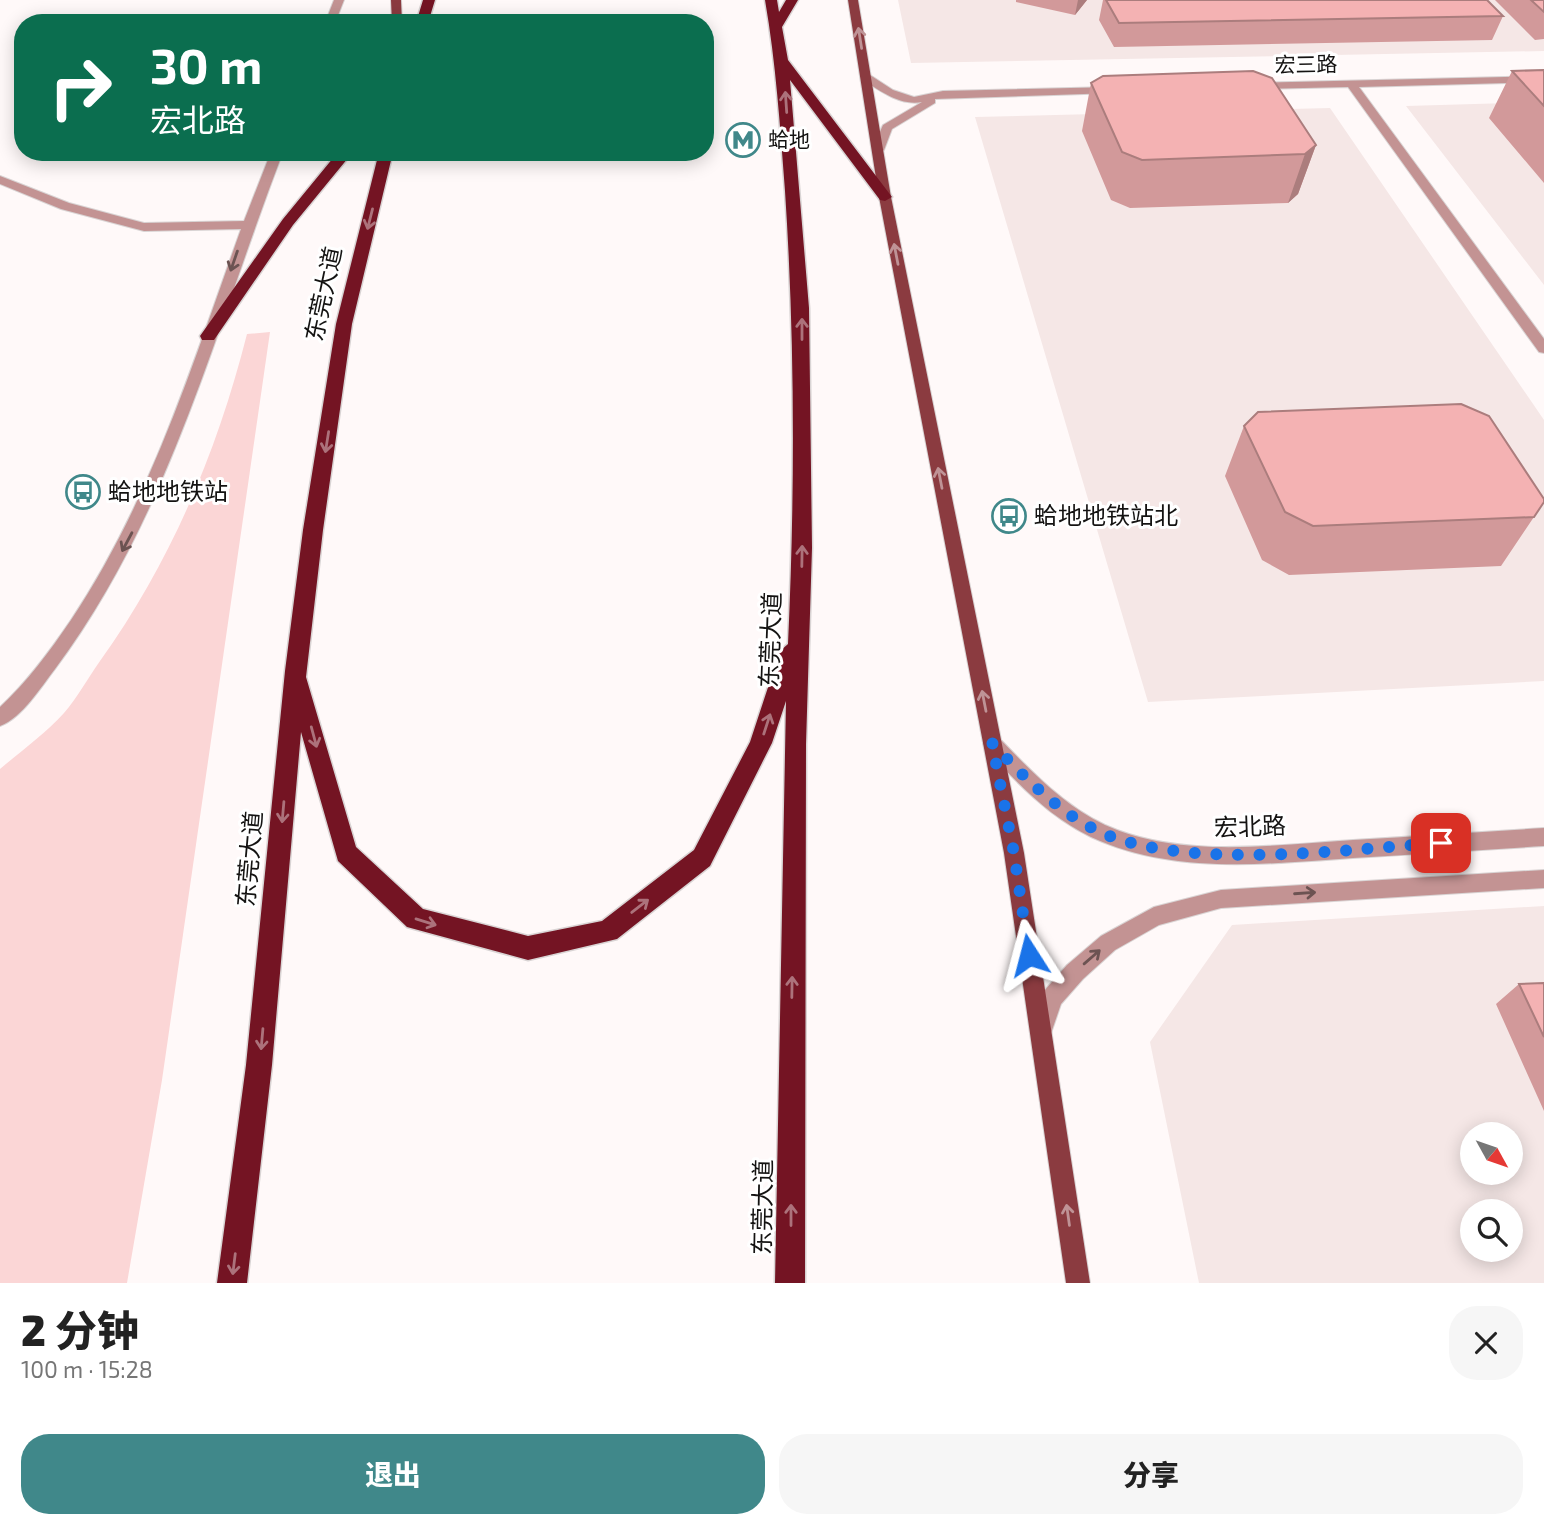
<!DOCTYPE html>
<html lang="zh">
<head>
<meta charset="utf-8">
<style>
	:root { --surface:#fff; --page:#f6f6f6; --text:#222; --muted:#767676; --accent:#40888a }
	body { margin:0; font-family:"Exo 2","Noto Sans SC",sans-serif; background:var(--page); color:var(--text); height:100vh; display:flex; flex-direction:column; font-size:26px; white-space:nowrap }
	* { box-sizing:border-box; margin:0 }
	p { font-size:23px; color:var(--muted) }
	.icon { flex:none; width:38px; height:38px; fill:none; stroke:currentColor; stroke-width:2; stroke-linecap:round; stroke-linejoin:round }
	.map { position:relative; height:1283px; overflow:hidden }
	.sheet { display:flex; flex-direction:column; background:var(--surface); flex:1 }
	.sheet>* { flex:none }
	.top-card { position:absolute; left:14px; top:14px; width:700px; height:147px; border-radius:28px; box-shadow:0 4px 18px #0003; background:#0b6e4f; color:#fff; overflow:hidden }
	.needle { width:46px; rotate:130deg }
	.buttons { position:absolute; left:1460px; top:1122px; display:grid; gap:14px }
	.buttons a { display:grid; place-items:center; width:63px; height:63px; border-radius:50%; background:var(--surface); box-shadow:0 4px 18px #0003; font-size:35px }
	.pin { position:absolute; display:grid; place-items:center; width:60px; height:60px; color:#fff; margin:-30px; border-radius:14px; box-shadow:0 4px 10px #0006 }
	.me { position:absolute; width:77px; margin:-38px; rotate:351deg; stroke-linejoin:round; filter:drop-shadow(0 0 5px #0008) }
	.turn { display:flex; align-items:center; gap:24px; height:147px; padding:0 21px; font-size:32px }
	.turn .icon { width:91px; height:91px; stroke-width:2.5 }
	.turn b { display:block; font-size:49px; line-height:60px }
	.round { display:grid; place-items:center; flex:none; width:74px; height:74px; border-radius:28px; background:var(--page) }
	.headline { display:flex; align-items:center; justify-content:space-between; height:119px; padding:0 21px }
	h1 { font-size:42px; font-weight:800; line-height:52px }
	.button { display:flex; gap:14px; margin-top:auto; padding:14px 21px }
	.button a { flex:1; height:80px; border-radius:28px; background:var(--accent); color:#fff; font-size:28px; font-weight:800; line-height:80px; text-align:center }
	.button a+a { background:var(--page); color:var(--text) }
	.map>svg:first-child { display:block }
	.built { fill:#f5e7e6; fill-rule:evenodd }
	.green { fill:#fbd6d6 }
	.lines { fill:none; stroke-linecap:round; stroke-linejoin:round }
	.minor-casing { stroke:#d9d4d4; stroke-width:2 }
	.major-casing { stroke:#d9d4d4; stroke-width:2 }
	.highway-casing { stroke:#d9d4d4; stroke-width:3 }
	.minor { fill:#c39393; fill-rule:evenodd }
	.major { fill:#8b3b40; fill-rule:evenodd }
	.highway { fill:#741423; fill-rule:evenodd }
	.wall { fill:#d2999a }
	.shaded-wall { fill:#ab7d7d }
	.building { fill:#f4b2b3; stroke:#ab7d7d; stroke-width:2 }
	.oneway { stroke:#bf9396 }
	.oneway2 { stroke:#ac727b }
	.oneway3 { stroke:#6c5352 }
	.route { stroke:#1a73e8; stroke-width:12; stroke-dasharray:0 21.6 }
	.labels { text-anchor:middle; stroke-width:6; stroke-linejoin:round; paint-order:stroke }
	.far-street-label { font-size:21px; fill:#141312; stroke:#fff }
	.far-poi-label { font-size:21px; fill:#141312; stroke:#fff; text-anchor:start }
	.street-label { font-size:24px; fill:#141312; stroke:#fff }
	.poi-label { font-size:24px; fill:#141312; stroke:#fff; text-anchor:start }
</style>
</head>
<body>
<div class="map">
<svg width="1544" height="1283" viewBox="0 0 1544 1283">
	<rect width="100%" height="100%" fill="#fff9f9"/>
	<path class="built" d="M898,0H1544V51L911,63Z
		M1544,102V285L1406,106Z
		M1330,108L1544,420V681L1148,702L975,117Z
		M1544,906V1283H1199L1150,1042L1232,925ZM1472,1134H1510V1172H1472ZM1472,1211H1510V1250H1472Z"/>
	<path class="green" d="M270,332L162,1080L127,1283H0V769C21,751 45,734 64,713C77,698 88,678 100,661C171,562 217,452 247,334Z"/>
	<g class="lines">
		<g class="minor-casing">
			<path id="minor" d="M334,0H344L335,23H325Z
				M862,75H870L893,90L914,97L943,91L1114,87L1120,90L1114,93L935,99V103L892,129L884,150L878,154L872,150L883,125L922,102C900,106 880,91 862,79Z
				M1544,76V82L1359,87L1544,339V353L1539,352L1348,87L1254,89L1248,86L1254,83Z
				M271,152H283C215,329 170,515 55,669C41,687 22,718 0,726V707C27,682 50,651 71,620C151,500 193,363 241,229L144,231L61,209L0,184V176L69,203L144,223L244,221Z
				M992,735L999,738C1030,770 1063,805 1105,825C1181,859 1272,845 1353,840C1416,836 1480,832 1544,828V846C1480,850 1417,854 1353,858C1265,864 1173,875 1091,837C1049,817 1016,782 985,748L983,743L985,738Z
				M1544,870V888L1221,908L1159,925L1115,950L1083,979L1061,1004L1049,1039L1041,1042L1033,1039L1030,1031L1044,991L1067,965L1101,936L1154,907L1221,890Z"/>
		</g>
		<g class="major-casing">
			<path id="major" d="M391,0H401L402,23H392Z
				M848,0H858L891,197L1024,853L1090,1283H1066L1004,853L879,197Z"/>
		</g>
		<g class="highway-casing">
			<path id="highway" d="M423,0H435L428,23H416Z
				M765,0H777L779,12L786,0H798L782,27L788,60L892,197L885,201L880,200L790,80L809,308L812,548L806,744L805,1283H775L786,701L772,743L710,866L617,939L528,960L407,927L338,861L301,732L272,1065L247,1283H217L246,1065L285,671L303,530L336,324L379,152H393L352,324L323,530L306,677L356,847L423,909L528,936L602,921L694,850L750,742L780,651L788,644C795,493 795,342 785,191C780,127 776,63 765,0Z
				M338,152H353L293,225L214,340H202L200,336L283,219Z"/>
		</g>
		<use href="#minor" class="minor"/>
		<use href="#major" class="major"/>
		<use href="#highway" class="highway"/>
	</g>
	<path class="wall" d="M1016,0H1087L1075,15L1016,2Z
		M1103,0H1487L1503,16L1492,40L1114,47L1099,20Z
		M1495,0H1544V39L1535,40Z
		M1544,70V183L1489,118L1512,71Z
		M1091,83L1316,145L1298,194L1288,203L1130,208L1111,200L1082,131Z
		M1244,426L1544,502L1501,566L1289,575L1262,560L1225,476Z
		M1544,983V1111L1496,1004L1519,984Z"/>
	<path class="shaded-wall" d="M1078,0H1087L1075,15Z
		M1316,145L1298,194L1288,203L1305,154Z"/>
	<path class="building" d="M1106,0H1487L1503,16L1119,23Z
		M1531,0H1544V12Z
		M1544,70V106L1512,71Z
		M1253,71L1272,78L1316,145L1305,154L1142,160L1122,152L1091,83L1103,76Z
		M1461,404L1489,416L1544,499V502L1534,517L1313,526L1285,512L1244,426L1258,412Z
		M1544,983V1037L1519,984Z"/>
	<defs><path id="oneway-shaft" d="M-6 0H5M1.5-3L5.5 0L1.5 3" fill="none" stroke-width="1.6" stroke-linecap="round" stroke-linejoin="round" transform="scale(1.75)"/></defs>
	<g class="oneway">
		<use href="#oneway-shaft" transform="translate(860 38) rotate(-99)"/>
		<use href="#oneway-shaft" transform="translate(896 254) rotate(-101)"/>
		<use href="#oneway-shaft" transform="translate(940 478) rotate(-101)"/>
		<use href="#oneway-shaft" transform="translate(984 701) rotate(-101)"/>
		<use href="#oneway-shaft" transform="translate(1068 1215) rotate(-98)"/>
	</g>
	<g class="oneway2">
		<use href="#oneway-shaft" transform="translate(786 102) rotate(-94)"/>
		<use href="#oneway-shaft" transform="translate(370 219) rotate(104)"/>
		<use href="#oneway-shaft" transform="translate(802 329) rotate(-90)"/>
		<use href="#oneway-shaft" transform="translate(327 442) rotate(99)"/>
		<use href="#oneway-shaft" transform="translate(802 556) rotate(-89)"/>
		<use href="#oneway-shaft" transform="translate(767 724) rotate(-72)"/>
		<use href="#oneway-shaft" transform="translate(314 737) rotate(75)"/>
		<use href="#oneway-shaft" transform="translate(283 812) rotate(95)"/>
		<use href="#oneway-shaft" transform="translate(640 906) rotate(-38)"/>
		<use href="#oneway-shaft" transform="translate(426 922) rotate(17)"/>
		<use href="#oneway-shaft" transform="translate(792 987) rotate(-89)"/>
		<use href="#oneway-shaft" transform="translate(262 1039) rotate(95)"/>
		<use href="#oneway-shaft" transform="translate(791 1215) rotate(-90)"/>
		<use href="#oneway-shaft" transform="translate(234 1264) rotate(97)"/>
	</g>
	<g class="oneway3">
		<use href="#oneway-shaft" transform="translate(234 261) rotate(109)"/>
		<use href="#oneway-shaft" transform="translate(127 542) rotate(118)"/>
		<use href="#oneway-shaft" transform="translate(1305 893) rotate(-4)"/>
		<use href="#oneway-shaft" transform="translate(1092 957) rotate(-41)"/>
	</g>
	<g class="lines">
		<path class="route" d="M1029,955L1014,853L992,743C1023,776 1058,812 1098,831C1185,872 1345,849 1441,843"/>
	</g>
	<defs>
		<g id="metro-ring" transform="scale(1.75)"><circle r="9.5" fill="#fff" stroke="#40888a" stroke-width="1.5"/><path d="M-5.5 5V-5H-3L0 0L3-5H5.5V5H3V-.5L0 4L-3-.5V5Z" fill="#40888a"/></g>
		<g id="bus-ring" transform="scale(1.75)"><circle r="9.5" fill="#fff" stroke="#40888a" stroke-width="1.5"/><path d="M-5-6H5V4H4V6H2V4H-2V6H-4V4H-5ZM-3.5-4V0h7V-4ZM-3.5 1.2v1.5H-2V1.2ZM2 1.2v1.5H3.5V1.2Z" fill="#40888a"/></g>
	</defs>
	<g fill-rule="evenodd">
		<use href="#metro-ring" x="743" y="140"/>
		<use href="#bus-ring" x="83" y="492"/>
		<use href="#bus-ring" x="1009" y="516"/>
	</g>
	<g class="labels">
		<g class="far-street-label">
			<text transform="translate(1306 65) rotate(-1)" y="7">宏三路</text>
		</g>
		<g class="far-poi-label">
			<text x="768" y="147">蛤地</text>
		</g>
		<g class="street-label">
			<text transform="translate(324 294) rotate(-78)" y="8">东莞大道</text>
			<text transform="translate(771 640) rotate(-88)" y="8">东莞大道</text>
			<text transform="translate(1250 827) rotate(-2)" y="8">宏北路</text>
			<text transform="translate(250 859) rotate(-85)" y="8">东莞大道</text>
			<text transform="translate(763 1207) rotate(-89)" y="8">东莞大道</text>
		</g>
		<g class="poi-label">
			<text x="108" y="500">蛤地地铁站</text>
			<text x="1034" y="524">蛤地地铁站北</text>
		</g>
	</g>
</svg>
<div class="buttons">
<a><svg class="needle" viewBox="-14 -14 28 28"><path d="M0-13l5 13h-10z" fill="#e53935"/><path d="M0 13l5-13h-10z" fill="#767676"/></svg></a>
<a><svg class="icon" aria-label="search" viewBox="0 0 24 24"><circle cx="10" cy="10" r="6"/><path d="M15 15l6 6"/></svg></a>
</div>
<div class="pin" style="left:1441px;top:843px;background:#d93025"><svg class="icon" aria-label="arrive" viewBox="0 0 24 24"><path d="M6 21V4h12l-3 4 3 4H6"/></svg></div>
<svg class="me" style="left:1029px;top:955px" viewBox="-20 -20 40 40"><path d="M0-17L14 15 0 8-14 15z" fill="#1a73e8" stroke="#fff" stroke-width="4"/></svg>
<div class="top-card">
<div class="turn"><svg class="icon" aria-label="right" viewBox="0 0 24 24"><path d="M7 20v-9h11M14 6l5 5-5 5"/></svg><div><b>30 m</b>宏北路</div></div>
</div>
</div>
<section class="sheet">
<div class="headline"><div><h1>2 分钟</h1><p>100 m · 15:28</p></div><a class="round"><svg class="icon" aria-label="close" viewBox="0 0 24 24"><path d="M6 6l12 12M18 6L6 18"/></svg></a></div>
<div class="button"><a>退出</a><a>分享</a></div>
</section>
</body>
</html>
